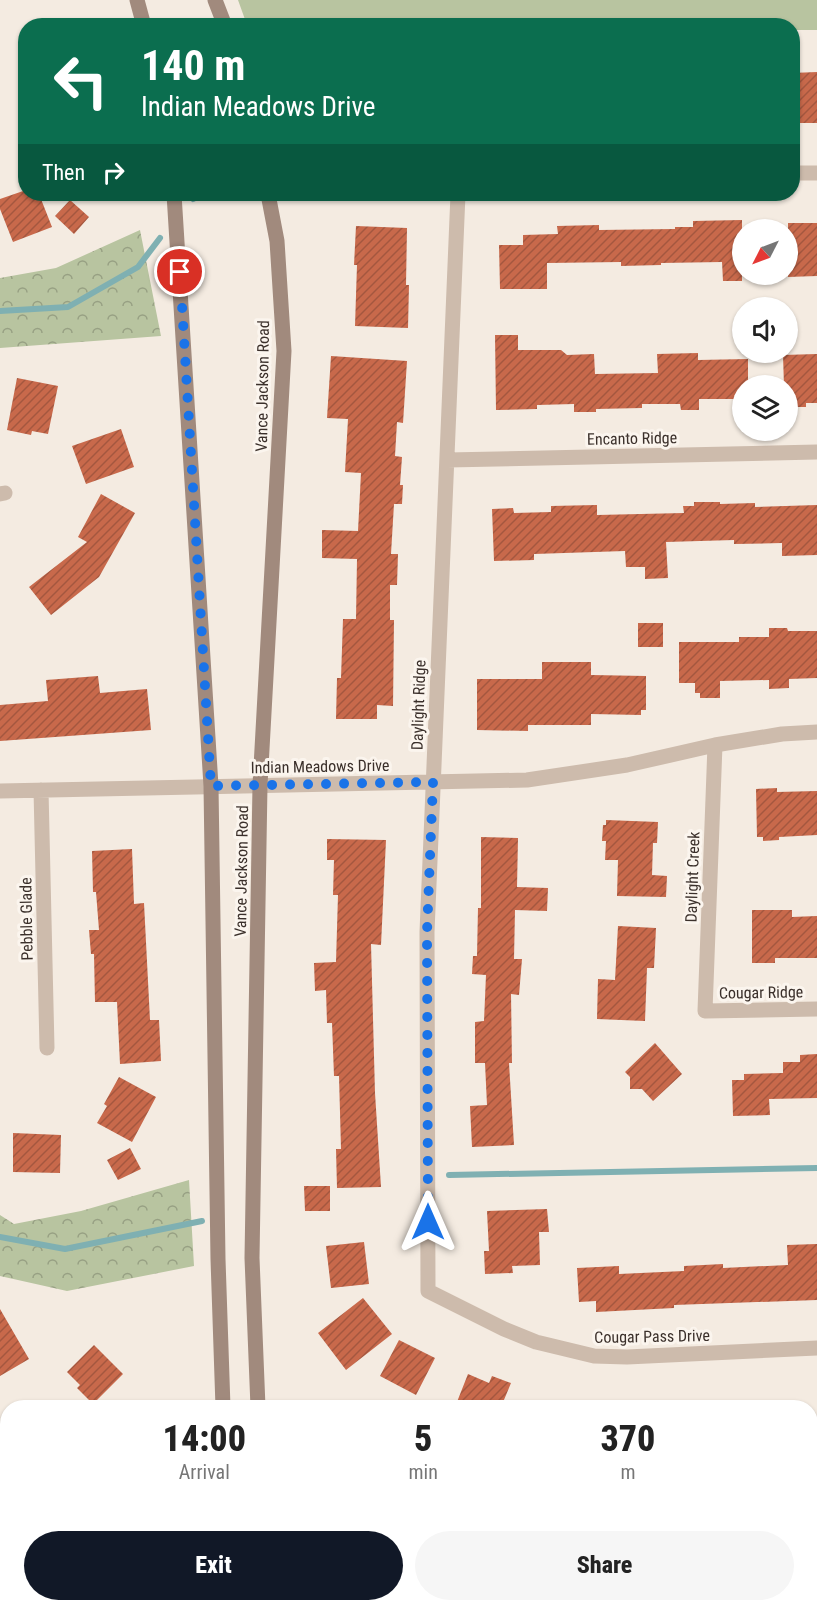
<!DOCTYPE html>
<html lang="en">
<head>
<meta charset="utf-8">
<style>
	:root { --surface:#fff; --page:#f6f6f6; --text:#222; --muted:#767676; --accent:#111827 }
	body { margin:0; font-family:"Roboto Condensed",sans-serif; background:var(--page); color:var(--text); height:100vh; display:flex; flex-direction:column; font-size:22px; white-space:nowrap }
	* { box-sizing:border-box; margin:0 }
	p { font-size:20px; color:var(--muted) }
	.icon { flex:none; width:33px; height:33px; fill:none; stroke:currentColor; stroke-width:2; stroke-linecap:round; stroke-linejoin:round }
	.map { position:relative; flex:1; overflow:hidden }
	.panel { position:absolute; left:0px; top:1400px; width:818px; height:212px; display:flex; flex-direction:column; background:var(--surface); border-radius:24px 24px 0 0; box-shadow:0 2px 4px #0004 }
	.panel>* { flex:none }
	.hud { position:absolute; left:18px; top:18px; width:782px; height:183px; border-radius:24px; box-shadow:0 2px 4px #0004; background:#0b6e4f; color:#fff; overflow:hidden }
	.needle { width:39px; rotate:228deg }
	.controls { position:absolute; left:732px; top:219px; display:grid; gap:12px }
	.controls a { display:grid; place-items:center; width:66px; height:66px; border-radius:50%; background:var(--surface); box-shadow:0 2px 4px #0004; font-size:30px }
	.pin { position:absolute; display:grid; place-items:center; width:51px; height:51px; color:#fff; margin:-26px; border:3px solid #fff; border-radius:50%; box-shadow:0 2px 6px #0007 }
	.me { position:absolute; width:66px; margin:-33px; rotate:0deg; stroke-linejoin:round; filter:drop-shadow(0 0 4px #0008) }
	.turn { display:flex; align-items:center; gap:21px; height:126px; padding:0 24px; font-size:27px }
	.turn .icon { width:78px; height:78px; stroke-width:2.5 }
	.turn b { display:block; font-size:42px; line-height:51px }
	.then { display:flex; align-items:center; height:57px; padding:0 24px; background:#0003; gap:12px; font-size:22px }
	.eta { display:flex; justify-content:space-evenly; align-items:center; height:102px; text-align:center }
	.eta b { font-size:36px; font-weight:800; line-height:42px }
	.primary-button { display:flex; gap:12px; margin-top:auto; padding:12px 24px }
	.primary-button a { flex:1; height:69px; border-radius:36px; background:var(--accent); color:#fff; font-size:24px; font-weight:800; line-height:69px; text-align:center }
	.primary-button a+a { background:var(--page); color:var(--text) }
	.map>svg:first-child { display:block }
	.green { fill:#b8c4a0 }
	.forest { fill:url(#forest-crowns) }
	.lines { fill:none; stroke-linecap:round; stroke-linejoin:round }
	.stream { stroke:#7fb0b2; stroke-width:6 }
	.building { fill:url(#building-hatch) }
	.service { stroke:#cdbbac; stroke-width:12 }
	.minor { stroke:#cdbbac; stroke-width:15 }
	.secondary { stroke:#a18a7d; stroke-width:15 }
	.route { stroke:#1a73e8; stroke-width:10; stroke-dasharray:0 18 }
	.labels { text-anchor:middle; stroke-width:6; stroke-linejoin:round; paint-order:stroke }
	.street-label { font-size:16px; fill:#3b302b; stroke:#fbf5ee }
</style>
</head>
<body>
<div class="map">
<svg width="817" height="1610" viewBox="0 0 817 1610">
	<defs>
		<pattern id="forest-crowns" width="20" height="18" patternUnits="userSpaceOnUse" patternTransform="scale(1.5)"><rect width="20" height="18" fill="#b8c4a0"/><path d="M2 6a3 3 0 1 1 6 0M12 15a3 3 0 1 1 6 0" fill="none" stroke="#97a083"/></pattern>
		<pattern id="building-hatch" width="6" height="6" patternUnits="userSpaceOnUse" patternTransform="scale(1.5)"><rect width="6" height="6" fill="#c8694b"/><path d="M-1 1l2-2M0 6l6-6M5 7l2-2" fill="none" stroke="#a4573f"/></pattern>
	</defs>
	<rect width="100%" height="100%" fill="#f4ebe1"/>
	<path class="green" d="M238,0H817V30H792V26L247,25Z"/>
	<path class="forest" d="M140,230L161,336L0,348V278L56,268Z
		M189,1180L194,1266L67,1291L0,1276V1215L14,1224L81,1211Z"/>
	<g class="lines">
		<path class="stream" d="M193,199L203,194
			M0,311L68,307L138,267L160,238
			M449,1175L817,1168
			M0,1237L65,1249L202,1221"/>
	</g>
	<path class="building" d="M817,72V123H792V73Z
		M26,190V194H39L52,227L13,242L0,209V199Z
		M70,200L89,217L74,234L55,216Z
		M742,220V281H723L722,262L661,263V265L621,266V262L547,263V289H500L499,245H523V235L558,234L557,226L599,225V230L675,229V227H693V221Z
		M788,223H817V276L788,277Z
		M356,226L407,228L406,285H409L408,328L355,326L357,265H354Z
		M495,335H518V350H561L567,355L594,354L595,374L658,373L657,354L698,353V360L748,359V386H742V399H699V410H681L680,404H642V408L596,409V412H574V404L537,405V409L496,410Z
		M817,354V403H806V407H788V386H784L783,355Z
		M331,356L407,361L403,423L397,422L395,456L402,457L400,485H403L402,504H394L391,554H398L397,585H390V620H394L393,706L377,705V719H336L337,678H341L343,619H356L357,559L322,558V530L358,531L361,473L345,472L348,419L327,418Z
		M17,378L58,386L48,434L32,431L31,435L7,430Z
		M121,429L134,467L86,484L72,446Z
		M101,494L135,513L99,577L51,615L29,587L87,542L78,537Z
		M694,502H720V504L755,503V507L817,505V555L782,556V543L734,544V540L666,542L668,578L645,579V567H626L625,551L534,554V560L494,561L492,509L513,508L514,513L551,512V506L597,505V515L684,513L683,506H694Z
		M638,623H663V647H638Z
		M769,628H787L788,631H817V678L789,679V688L769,689V680L720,681V698H700V693H695V683H679V642H739V637H769Z
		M542,662H591V675L646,676V710H641V715L591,714V725H528V731L477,730V679H542Z
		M98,676L100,693L147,689L151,730L0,741V705L48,701L46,680Z
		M777,788V792L817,791V835L779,837V840L763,841V837H757L756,789Z
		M606,820L658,822L657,843H653L652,875L667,876L666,897L617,896L618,860H605L606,841H602L603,825H606Z
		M481,837L518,838L517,887L548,888L547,911L515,910L514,959H522L519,995L511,994L512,1063H509L514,1145L472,1147L470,1106L487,1105L485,1063H475V1022L484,1021L486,975L472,974L473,956H477L478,908H481Z
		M327,839L386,840L381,945L371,944L375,1093L381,1187L337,1188L336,1149H341L339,1076H334L332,1023H327L326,990L315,991L314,963L336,962L338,895H333L334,860H327Z
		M132,849L134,904L144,903L150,1020H159L161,1061L120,1064L117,1002H95L94,954H91L89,930H99L96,892H93L92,851Z
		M752,910H792V917L817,916V958H775V963H752Z
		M618,926L656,928L654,968H647L645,1021L597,1019L598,979L615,980Z
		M655,1043L682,1074L653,1101L642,1089H630V1077L625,1072Z
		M817,1054V1098L769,1099L770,1115L733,1116L732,1080H744V1074L783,1073V1062H800V1055Z
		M119,1077L156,1097L132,1142L97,1123L107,1106L104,1104Z
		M13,1133L61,1135L60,1173L13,1172Z
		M130,1148L141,1169L118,1180L107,1160Z
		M304,1186H330V1211H305Z
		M547,1209L549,1232H539L540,1265L512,1266L513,1273L485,1274L484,1251H489L487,1211Z
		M364,1242L369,1284L331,1288L326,1246Z
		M817,1244V1300L674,1305V1308L596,1312V1301L579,1302L577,1268L619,1266V1274L684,1271V1266L723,1264V1268L788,1265L787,1245Z
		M363,1298L392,1334L346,1370L318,1333Z
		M0,1309L29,1359L0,1376Z
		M399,1340L435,1358L416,1395L380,1376Z
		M94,1345L123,1374L93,1404L77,1388L80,1385L67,1372Z
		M468,1374L489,1383L492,1376L511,1383L501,1407H455Z"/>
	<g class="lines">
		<path class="service" d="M536,1604L549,1610
			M676,1604L689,1610
			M459,1610L462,1604"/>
		<path class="minor" d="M792,173H817
			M458,194L427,932L428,1291L504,1329L536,1342L594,1356L627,1357L817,1348
			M447,460L817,452
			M0,494L5,493
			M715,745L705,1011L817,1009
			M41,790L47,1048
			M0,791L527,780L627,765L715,745L782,734L817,732
			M0,1443L8,1432
			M0,1478L2,1527L8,1533
			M0,1553L8,1556
			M29,1604V1610"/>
		<path class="secondary" d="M137,0L144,26
			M215,0L225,26
			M174,194L211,786L218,1259L223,1407
			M258,1407L252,1258L260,785L284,351L277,241L268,194
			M228,1604V1610
			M263,1604V1610"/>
	</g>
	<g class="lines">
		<path class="route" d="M180,272L211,786L433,782L427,932L428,1222"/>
	</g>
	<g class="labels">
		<g class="street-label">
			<text transform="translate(262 386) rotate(-89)" y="6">Vance Jackson Road</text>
			<text transform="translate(632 438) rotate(-1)" y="6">Encanto Ridge</text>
			<text transform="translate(418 705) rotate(-88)" y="6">Daylight Ridge</text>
			<text transform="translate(320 766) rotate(-1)" y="6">Indian Meadows Drive</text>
			<text transform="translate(241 871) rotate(-89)" y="6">Vance Jackson Road</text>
			<text transform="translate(692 877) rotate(-88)" y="6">Daylight Creek</text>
			<text transform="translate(26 919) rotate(-91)" y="6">Pebble Glade</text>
			<text transform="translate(761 992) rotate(-1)" y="6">Cougar Ridge</text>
			<text transform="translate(652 1336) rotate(-1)" y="6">Cougar Pass Drive</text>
		</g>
	</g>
</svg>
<div class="controls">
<a><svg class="needle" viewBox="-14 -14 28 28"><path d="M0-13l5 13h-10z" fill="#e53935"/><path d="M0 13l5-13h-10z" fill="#767676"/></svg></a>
<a><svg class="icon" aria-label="sound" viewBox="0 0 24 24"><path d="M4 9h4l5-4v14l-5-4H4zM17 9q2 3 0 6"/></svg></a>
<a><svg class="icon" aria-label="layers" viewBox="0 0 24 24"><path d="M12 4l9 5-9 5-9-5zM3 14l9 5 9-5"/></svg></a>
</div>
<div class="pin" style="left:180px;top:272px;background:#d93025"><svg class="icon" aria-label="arrive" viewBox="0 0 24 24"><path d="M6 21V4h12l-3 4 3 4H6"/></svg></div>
<svg class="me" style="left:428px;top:1222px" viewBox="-20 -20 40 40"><path d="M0-17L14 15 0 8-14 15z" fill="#1a73e8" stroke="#fff" stroke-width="4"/></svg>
<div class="hud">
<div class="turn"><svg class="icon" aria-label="left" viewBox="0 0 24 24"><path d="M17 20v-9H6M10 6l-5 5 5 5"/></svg><div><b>140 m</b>Indian Meadows Drive</div></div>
<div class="then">Then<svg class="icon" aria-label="right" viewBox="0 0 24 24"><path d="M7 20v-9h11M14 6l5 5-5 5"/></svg></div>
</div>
<section class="panel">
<div class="eta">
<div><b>14:00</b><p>Arrival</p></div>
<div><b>5</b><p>min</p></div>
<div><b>370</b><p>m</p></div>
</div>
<div class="primary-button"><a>Exit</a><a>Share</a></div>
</section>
</div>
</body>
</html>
